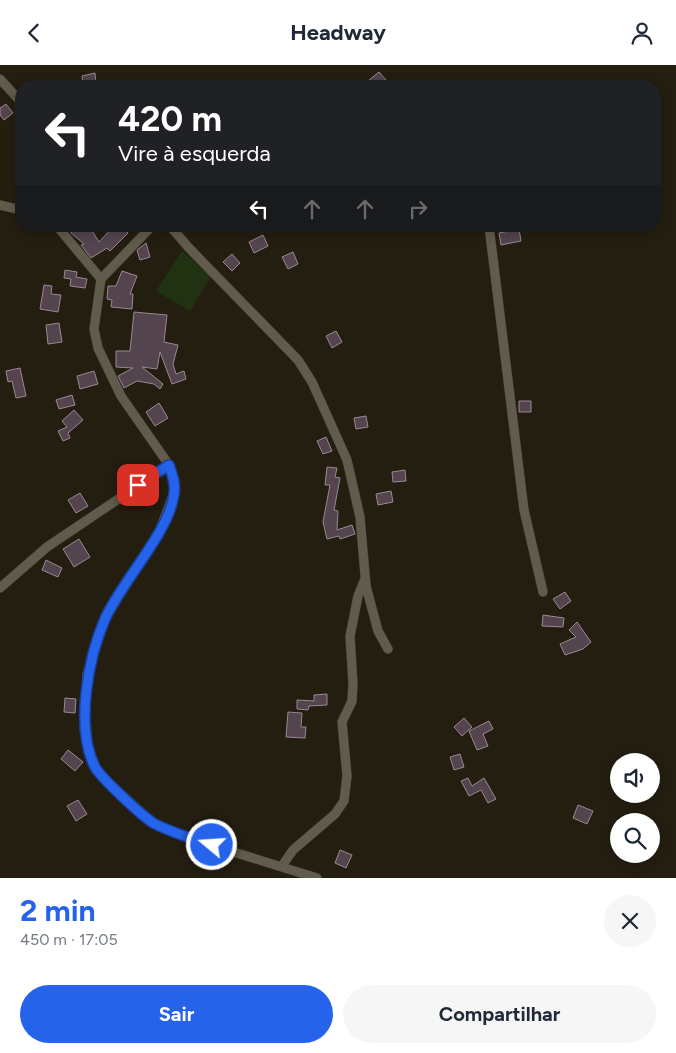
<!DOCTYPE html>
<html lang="pt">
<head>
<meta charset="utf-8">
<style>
	:root { --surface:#fff; --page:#f6f6f7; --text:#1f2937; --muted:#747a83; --accent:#2563eb }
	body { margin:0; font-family:Figtree,sans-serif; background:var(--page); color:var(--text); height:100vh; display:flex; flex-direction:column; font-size:19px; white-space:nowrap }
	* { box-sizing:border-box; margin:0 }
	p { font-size:16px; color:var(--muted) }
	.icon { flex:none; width:28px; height:28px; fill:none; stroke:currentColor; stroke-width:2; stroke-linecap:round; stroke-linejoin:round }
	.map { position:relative; height:813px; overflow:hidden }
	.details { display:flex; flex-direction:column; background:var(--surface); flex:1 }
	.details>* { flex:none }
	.top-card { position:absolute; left:15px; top:15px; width:646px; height:152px; border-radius:20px; box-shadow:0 2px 12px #0003; background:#202124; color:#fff; overflow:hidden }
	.fabs { position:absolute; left:610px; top:688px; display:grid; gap:10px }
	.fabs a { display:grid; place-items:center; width:50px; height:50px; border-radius:50%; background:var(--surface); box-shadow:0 2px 12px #0003; font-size:25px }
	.pin { position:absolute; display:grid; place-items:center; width:42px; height:42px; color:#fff; margin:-21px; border-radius:10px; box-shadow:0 2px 8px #0006 }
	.me { position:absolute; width:55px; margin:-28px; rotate:288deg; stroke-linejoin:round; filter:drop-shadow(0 0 4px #0008) }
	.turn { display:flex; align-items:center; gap:18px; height:105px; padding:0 20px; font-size:22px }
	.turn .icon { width:65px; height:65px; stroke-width:2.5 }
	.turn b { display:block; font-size:35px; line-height:42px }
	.lanes { display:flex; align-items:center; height:48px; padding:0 20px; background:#0003; justify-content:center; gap:25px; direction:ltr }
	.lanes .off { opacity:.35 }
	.round { display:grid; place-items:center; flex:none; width:52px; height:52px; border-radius:26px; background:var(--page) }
	.head { display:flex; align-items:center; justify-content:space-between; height:85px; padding:0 20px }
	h1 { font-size:30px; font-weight:700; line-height:38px; color:var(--accent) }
	.button { display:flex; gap:10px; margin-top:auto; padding:10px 20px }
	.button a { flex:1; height:58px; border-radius:30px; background:var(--accent); color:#fff; font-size:20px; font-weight:700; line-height:58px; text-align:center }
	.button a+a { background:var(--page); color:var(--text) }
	header { display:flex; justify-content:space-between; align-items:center; height:65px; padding:0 20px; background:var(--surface); font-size:22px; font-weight:700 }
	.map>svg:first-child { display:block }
	.green { fill:#203212 }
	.building { fill:#53444d; stroke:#9a8893 }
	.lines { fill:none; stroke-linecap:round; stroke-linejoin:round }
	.minor-casing { stroke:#3e3931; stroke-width:10 }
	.minor { stroke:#615b4b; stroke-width:9 }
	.route-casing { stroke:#184099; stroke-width:12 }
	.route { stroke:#2563eb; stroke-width:9 }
</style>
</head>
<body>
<header><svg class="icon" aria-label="back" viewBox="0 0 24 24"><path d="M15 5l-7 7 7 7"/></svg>Headway<svg class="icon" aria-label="person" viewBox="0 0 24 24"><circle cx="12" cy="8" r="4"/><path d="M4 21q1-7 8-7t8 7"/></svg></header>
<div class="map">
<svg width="676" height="813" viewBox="0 0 676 813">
	<rect width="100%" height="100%" fill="#231e10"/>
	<path class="green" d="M182,186L211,211L190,246L156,226Z"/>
	<path class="building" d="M379,7L386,15L379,21H375L369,15Z
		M95,8L96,18L83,20L82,11Z
		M6,39L13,48L4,55L0,50V43Z
		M76,161H94L91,164L99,177L114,161H121L128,168L110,186L107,183L91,193L81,180L84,179L71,168Z
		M519,164L521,176L501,180L499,168Z
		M263,170L268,181L254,188L249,177Z
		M146,178L150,192L140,195L137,185Z
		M293,187L298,199L288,204L282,192Z
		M232,189L240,198L232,206L223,197Z
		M65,205L77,207L76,212L87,214L85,223L70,221L71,214L64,213Z
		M122,206L137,211L130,229H133L132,244L111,242L112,235L107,234L108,221H116Z
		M44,220L52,221L51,229L61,230L58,247L40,244Z
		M134,247L167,250L164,277L178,280L173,299L176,309L184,306L186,314L172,319L160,287L157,304L142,302L163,319L160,324L154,319L137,316L124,323L118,311L133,303L116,302V286H130Z
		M59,258L62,277L48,279L46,260Z
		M336,266L342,277L332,283L326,271Z
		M20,303L26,331L16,333L12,316L8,317L6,306Z
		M94,306L98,319L80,324L77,311Z
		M72,330L75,340L59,344L56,335Z
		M519,336H531V347H519Z
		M159,338L168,353L155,361L146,347Z
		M74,345L83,355L68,368L70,373L63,376L58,366L67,362L62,356Z
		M366,351L368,362L356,364L354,353Z
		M326,372L332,386L323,389L317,376Z
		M327,402L337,403L335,412L340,413L334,445L338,446L337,465L352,460L355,469L340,474L339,471L327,474L323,457L330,420H325Z
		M405,405L406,416L393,417L392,407Z
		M391,426L393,437L378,440L376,429Z
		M80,428L88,441L76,448L68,435Z
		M79,474L90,492L74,502L63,484Z
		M46,495L62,503L58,512L42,505Z
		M565,527L571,536L560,544L553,534Z
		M543,550L564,553L563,562L542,561Z
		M577,557L591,577L583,584L565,590L560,579L576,572L569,565Z
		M327,629V640L309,641L308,645L297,644V635L314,636V630Z
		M65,633L76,634L75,648L64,647Z
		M288,647L302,648L301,662H306L305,673L286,672Z
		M464,653L472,662L462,671L454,662Z
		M489,656L493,664L483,669L488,681L477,685L469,666Z
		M68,685L83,697L75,706L61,694Z
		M460,689L464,702L454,705L450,692Z
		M468,713L472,721L484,713L496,734L488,738L481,725L469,731L461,716Z
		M78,735L87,749L76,756L67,741Z
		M578,740L593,746L587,759L573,753Z
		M340,785L352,790L346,803L335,798Z"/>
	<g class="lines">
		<g class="minor-casing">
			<path id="minor" d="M0,14L21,37
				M0,140L21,145
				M57,161L101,214L94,264L98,283L121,331L169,400L174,417V428L159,467L105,554L87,609L85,642L88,682L96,703L109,718L153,758L195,775L317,813
				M170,161L189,183L298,295L312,317L347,395L360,452L366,521L378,566L388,584
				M489,161L524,445L543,527
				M101,214L152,161
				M0,523L47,482L169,400
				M282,801L293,785L335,749L344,736L347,711L342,657L352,636L353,619L350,571L358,531L365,514"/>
		</g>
		<use href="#minor" class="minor"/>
	</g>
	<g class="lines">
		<g class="route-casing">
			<path id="route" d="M138,420L169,400C172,409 176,419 174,429C169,468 121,517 105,554C88,593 75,663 95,702C101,713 144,753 155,759C173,768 193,774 212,780"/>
		</g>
		<use href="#route" class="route"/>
	</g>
</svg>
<div class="fabs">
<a><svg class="icon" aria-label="sound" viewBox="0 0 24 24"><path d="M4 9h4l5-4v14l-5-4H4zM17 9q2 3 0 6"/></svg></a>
<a><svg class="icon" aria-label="search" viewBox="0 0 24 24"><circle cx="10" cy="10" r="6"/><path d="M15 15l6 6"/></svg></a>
</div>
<div class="pin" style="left:138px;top:420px;background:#d93025"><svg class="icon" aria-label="arrive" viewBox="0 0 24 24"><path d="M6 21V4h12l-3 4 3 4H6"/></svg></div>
<svg class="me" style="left:212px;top:780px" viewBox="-20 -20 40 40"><circle r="17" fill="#2563eb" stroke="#fff" stroke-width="3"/><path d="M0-11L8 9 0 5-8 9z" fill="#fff"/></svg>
<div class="top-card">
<div class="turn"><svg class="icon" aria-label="left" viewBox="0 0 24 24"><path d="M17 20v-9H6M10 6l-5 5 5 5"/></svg><div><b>420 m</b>Vire à esquerda</div></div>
<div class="lanes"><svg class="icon" aria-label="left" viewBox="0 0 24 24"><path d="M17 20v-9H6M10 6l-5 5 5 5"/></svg><svg class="icon off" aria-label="ahead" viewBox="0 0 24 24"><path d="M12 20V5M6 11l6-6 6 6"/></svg><svg class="icon off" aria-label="ahead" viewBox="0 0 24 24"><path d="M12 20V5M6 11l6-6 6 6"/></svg><svg class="icon off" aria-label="right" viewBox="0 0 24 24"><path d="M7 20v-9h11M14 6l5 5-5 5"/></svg></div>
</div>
</div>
<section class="details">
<div class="head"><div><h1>2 min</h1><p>450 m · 17:05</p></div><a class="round"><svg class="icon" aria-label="close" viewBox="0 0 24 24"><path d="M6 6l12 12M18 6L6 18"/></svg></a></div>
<div class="button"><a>Sair</a><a>Compartilhar</a></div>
</section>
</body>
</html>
